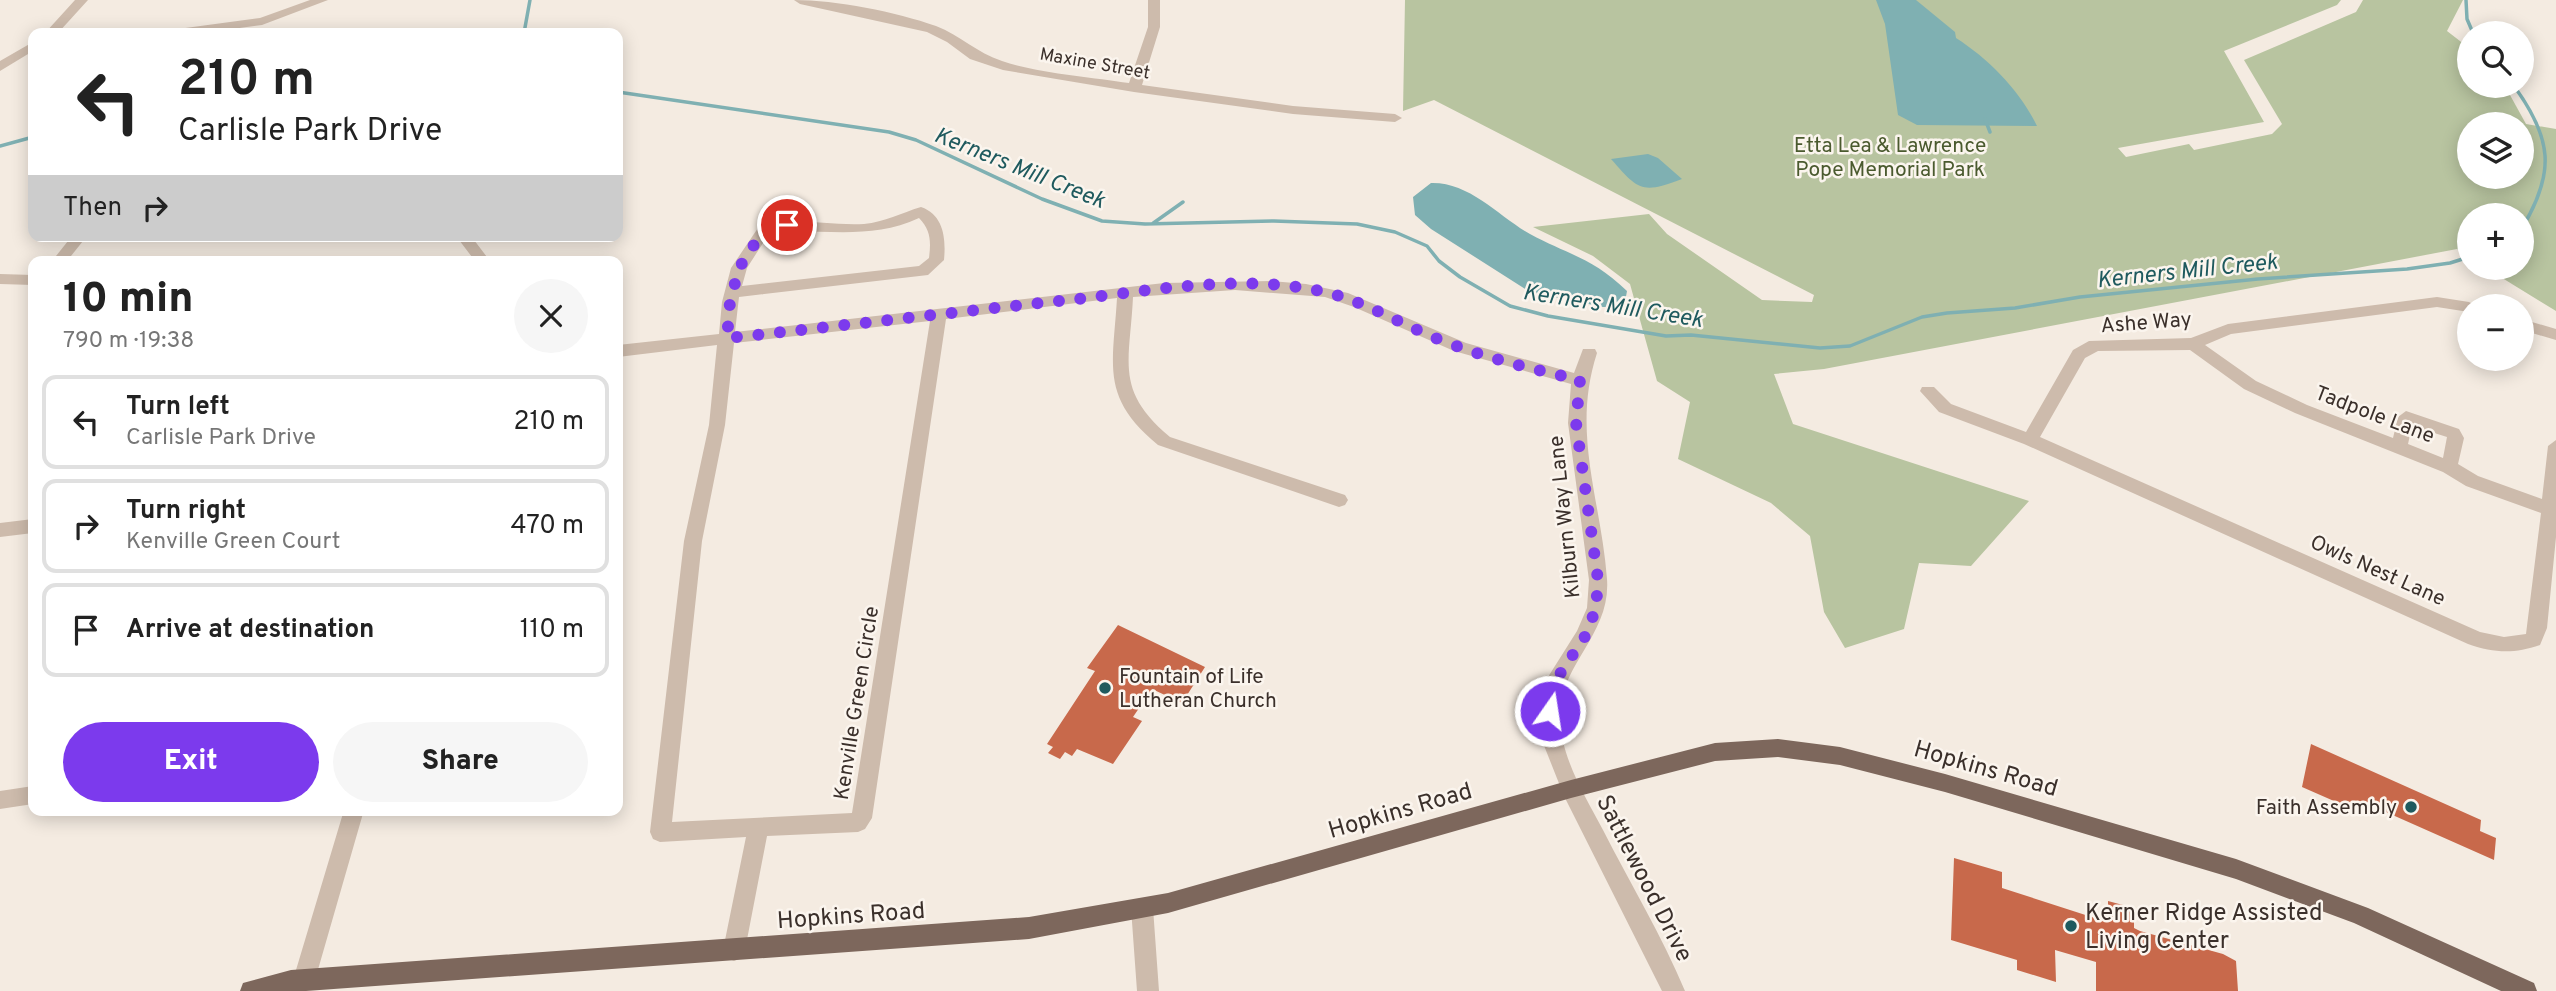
<!DOCTYPE html>
<html lang="en">
<head>
<meta charset="utf-8">
<style>
	:root { --surface:#fff; --page:#f6f6f6; --text:#222; --muted:#767676; --line:#e0e0e0; --accent:#7c3aed }
	body { margin:0; font-family:Overpass,sans-serif; background:var(--page); color:var(--text); height:100vh; display:flex; flex-direction:column; font-size:26px; white-space:nowrap }
	* { box-sizing:border-box; margin:0 }
	p { font-size:23px; color:var(--muted) }
	.icon { flex:none; width:38px; height:38px; fill:none; stroke:currentColor; stroke-width:2; stroke-linecap:round; stroke-linejoin:round }
	.map { position:relative; flex:1; overflow:hidden }
	.panel { position:absolute; left:28px; top:256px; width:595px; height:560px; display:flex; flex-direction:column; background:var(--surface); border-radius:14px; box-shadow:0 4px 18px #0003 }
	.panel>* { flex:none }
	.hud { position:absolute; left:28px; top:28px; width:595px; height:214px; border-radius:14px; box-shadow:0 4px 18px #0003; background:#fff; color:var(--text); overflow:hidden }
	.controls { position:absolute; left:2457px; top:21px; display:grid; gap:14px }
	.controls a { display:grid; place-items:center; width:77px; height:77px; border-radius:50%; background:var(--surface); box-shadow:0 4px 18px #0003; font-size:35px }
	.pin { position:absolute; display:grid; place-items:center; width:60px; height:60px; color:#fff; margin:-30px; border:4px solid #fff; border-radius:50%; box-shadow:0 2px 7px #0007 }
	.me { position:absolute; width:77px; margin:-38px; rotate:13deg; stroke-linejoin:round; filter:drop-shadow(0 0 5px #0008) }
	.turn { display:flex; align-items:center; gap:24px; height:147px; padding:0 35px; font-size:32px }
	.turn .icon { width:91px; height:91px; stroke-width:2.5 }
	.turn b { display:block; font-size:49px; line-height:60px }
	.then { display:flex; align-items:center; height:66px; padding:0 35px; background:#0003; gap:14px; font-size:26px }
	.round { display:grid; place-items:center; flex:none; width:74px; height:74px; border-radius:37px; background:var(--page) }
	.summary { display:flex; align-items:center; justify-content:space-between; height:119px; padding:0 35px }
	h1 { font-size:42px; font-weight:800; line-height:52px }
	.button { display:flex; gap:14px; margin-top:auto; padding:14px 35px }
	.button a { flex:1; height:80px; border-radius:42px; background:var(--accent); color:#fff; font-size:28px; font-weight:800; line-height:80px; text-align:center }
	.button a+a { background:var(--page); color:var(--text) }
	ul { padding:0; list-style:none }
	li { display:flex; align-items:center; gap:21px; height:94px; margin:0 14px 10px; padding:0 21px; border:4px solid var(--line); border-radius:14px }
	li div { flex:1 }
	li b { display:block; font-size:26px }
	li em { font-style:normal }
	.map>svg:first-child { display:block }
	.green { fill:#b8c4a0; fill-rule:evenodd }
	.water { fill:#7fb0b2 }
	.lines { fill:none; stroke-linecap:round; stroke-linejoin:round }
	.stream { stroke:#7fb0b2; stroke-width:3.5 }
	.building { fill:#c8694b }
	.minor { fill:#cdbbac; fill-rule:evenodd }
	.major { fill:#7d675c; fill-rule:evenodd }
	.route { stroke:#7c3aed; stroke-width:12; stroke-dasharray:0 21.6 }
	.poi-dot { fill:#1f5a5e; stroke:#fbf5ee; stroke-width:2.5 }
	.labels { text-anchor:middle; stroke-width:5; stroke-linejoin:round; paint-order:stroke }
	.far-street-label { font-size:18px; fill:#3b302b; stroke:#fbf5ee }
	.park-label { font-size:21px; fill:#4a5a2e; stroke:#fbf5ee }
	.street-label { font-size:21px; fill:#3b302b; stroke:#fbf5ee }
	.poi-label { font-size:21px; fill:#3b302b; stroke:#fbf5ee; text-anchor:start }
	.water-label { font-size:23px; font-style:italic; fill:#1f5a5e; stroke:#fbf5ee }
	.near-street-label { font-size:24px; fill:#3b302b; stroke:#fbf5ee }
	.near-poi-label { font-size:24px; fill:#3b302b; stroke:#fbf5ee; text-anchor:start }
</style>
</head>
<body>
<div class="map">
<svg width="2556" height="991" viewBox="0 0 2556 991">
	<rect width="100%" height="100%" fill="#f4ebe1"/>
	<path class="green" d="M1405,0H2341L2337,5L2224,51L2264,122L2118,148L2126,157L2189,144L2194,150L2272,134L2282,124L2244,60L2356,12L2363,0H2463L2447,31L2469,48V86H2505L2526,124L2556,129V311L2486,268H2522V215H2469V257L2457,249L1824,369L1774,374L1793,424L2029,501L1971,566L1919,563L1904,629L1845,648L1824,612L1810,536L1771,503L1678,459L1690,402L1657,381L1630,284L1593,256L1533,227L1649,214L1667,234L1762,300L1812,302L1814,295L1434,100L1403,111ZM2469,124H2522V177H2469Z"/>
	<path class="water" d="M1876,0H1916L1955,32L1956,38C1989,59 2020,91 2037,126L1917,125L1898,115L1885,24Z
		M1648,154L1658,158L1682,179C1642,194 1639,191 1611,159Z
		M1431,183C1470,182 1498,216 1530,234C1569,255 1593,258 1627,291L1625,302L1616,307H1603L1530,292L1431,229L1415,215L1413,197Z"/>
	<g class="lines">
		<path class="stream" d="M2466,0L2467,19L2473,33
			M524,33L530,0
			M2514,86C2552,138 2556,172 2522,228
			M618,92L889,132L916,140L1042,199L1102,221L1145,224L1274,221L1357,224L1395,232L1427,246L1439,261L1460,277L1510,306L1548,316L1666,336L1691,335L1820,348L1850,346L1922,317L1947,313L2015,308L2080,297L2258,279L2407,269L2450,263L2469,257
			M1985,119L1990,132
			M0,146L33,137
			M1152,224L1183,202"/>
	</g>
	<path class="building" d="M1118,625L1205,667L1182,703L1152,689L1133,717L1142,721L1113,764L1077,749L1072,756L1065,752L1060,759L1048,753L1053,747L1047,744L1095,671L1087,668Z
		M2311,744L2481,820L2480,831L2496,838L2494,860L2361,801L2359,812L2302,787Z
		M1954,858L2002,872V888L2101,920H2108V901L2134,908V928L2140,931L2223,954L2236,961L2238,991H2096V962L2055,950L2056,982L2017,970V960L1951,940Z"/>
	<g class="lines">
		<path class="minor" d="M75,0H88L58,33H45Z
			M310,0H328L262,25L203,33H172L178,29L260,18Z
			M794,0C836,0 896,12 936,26C960,35 977,53 1002,61C1037,73 1091,77 1129,83L1148,27V0H1160V27L1142,85L1293,106L1395,114L1402,118L1395,122L1293,114L1134,92L1003,70L970,59L947,42L927,32L800,4Z
			M33,42V51L0,71V61Z
			M921,207C944,215 946,239 944,260L928,275L739,297L735,332L1164,283L1271,281L1306,284L1348,293L1466,343L1574,373L1583,349H1595L1597,353C1571,433 1601,499 1607,579C1611,633 1563,662 1560,711C1558,753 1584,794 1603,830C1630,883 1662,936 1685,991H1662L1564,796L1543,743L1540,711L1548,677L1577,631L1587,608L1589,580L1568,423L1571,384L1454,351L1354,307L1325,297L1235,290L1133,297C1130,362 1114,390 1170,437L1345,495L1348,500L1345,505L1339,507L1158,445C1100,397 1113,366 1117,298L946,319L872,818L865,829L858,832L767,836L745,950L742,958L734,961L726,958L723,950L746,837L660,842L653,839L650,832L684,541L709,425L717,345L618,357V345L719,334L722,302L731,268L760,225C793,216 829,226 864,224C885,222 901,213 921,207ZM919,218C931,230 931,242 929,258L919,266L742,286L747,268L770,232C821,228 870,241 919,218ZM930,321L852,813L672,822L702,541L725,425L734,343Z
			M72,236H87L67,261H52Z
			M456,236H471L490,261H475Z
			M0,274L33,275V285L0,284Z
			M2437,297L2469,302L2476,306H2469V312L2437,307L2231,334L2205,345L2256,381L2307,405L2393,438L2398,417L2406,411L2459,429L2464,438L2458,464L2478,476L2542,499L2548,446L2556,440V537L2547,628L2540,645C2514,654 2494,653 2468,644L2024,444L1939,412L1920,391L1922,387H1934L1951,404L2026,432L2073,350L2089,341L2191,338L2228,324ZM2190,350L2244,389L2295,413L2443,472L2466,486L2541,513L2526,634L2504,637L2480,632L2040,437L2085,358L2098,351ZM2412,426L2447,437L2443,458L2408,444Z
			M2522,319L2556,329V340L2522,330Z
			M33,519V533L0,537V523Z
			M33,786V804L0,809V791Z
			M344,810H364L315,980L312,988L304,991L296,988L293,980Z
			M1142,898L1150,901L1153,908L1159,991H1137L1131,908L1134,901Z"/>
		<path class="major" d="M1778,739L1840,747L1945,774L2236,859L2368,908L2534,983L2537,991H2501L2354,923L2236,879L1945,792L1840,765L1778,757L1715,761L1571,798L1168,913L1029,939L306,991H240L243,983L291,970L1029,917L1168,893L1571,780L1715,743Z"/>
	</g>
	<g class="lines">
		<path class="route" d="M787,225L765,228L739,268L730,302L727,338C841,326 955,312 1069,300C1147,291 1232,275 1311,289C1361,298 1397,323 1443,341C1488,359 1534,369 1580,380L1576,423L1598,580L1596,608L1586,635L1558,677L1550,711"/>
	</g>
	<g class="poi-dot">
		<circle cx="1105" cy="688" r="7"/>
		<circle cx="2411" cy="807" r="7"/>
		<circle cx="2071" cy="926" r="7"/>
	</g>
	<g class="labels">
		<g class="far-street-label">
			<text transform="translate(1095 63) rotate(10)" y="6">Maxine Street</text>
		</g>
		<g class="park-label">
			<text x="1890" y="152">Etta Lea &amp; Lawrence<tspan x="1890" dy="24">Pope Memorial Park</tspan></text>
		</g>
		<g class="street-label">
			<text transform="translate(2146 322) rotate(-4)" y="7">Ashe Way</text>
			<text transform="translate(2375 414) rotate(21)" y="7">Tadpole Lane</text>
			<text transform="translate(1564 517) rotate(-96)" y="7">Kilburn Way Lane</text>
			<text transform="translate(2378 570) rotate(24)" y="7">Owls Nest Lane</text>
			<text transform="translate(856 703) rotate(-81)" y="7">Kenville Green Circle</text>
		</g>
		<g class="poi-label">
			<text x="1119" y="683">Fountain of Life<tspan x="1119" dy="24">Lutheran Church</tspan></text>
			<text x="2397" y="814" text-anchor="end">Faith Assembly</text>
		</g>
		<g class="water-label">
			<text transform="translate(1020 167) rotate(22)" y="8">Kerners Mill Creek</text>
			<text transform="translate(2187 270) rotate(-6)" y="8">Kerners Mill Creek</text>
			<text transform="translate(1613 305) rotate(9)" y="8">Kerners Mill Creek</text>
		</g>
		<g class="near-street-label">
			<text transform="translate(1986 768) rotate(16)" y="8">Hopkins Road</text>
			<text transform="translate(1400 810) rotate(-16)" y="8">Hopkins Road</text>
			<text transform="translate(1645 878) rotate(63)" y="8">Sattlewood Drive</text>
			<text transform="translate(851 915) rotate(-4)" y="8">Hopkins Road</text>
		</g>
		<g class="near-poi-label">
			<text x="2085" y="920">Kerner Ridge Assisted<tspan x="2085" dy="28">Living Center</tspan></text>
		</g>
	</g>
</svg>
<div class="controls">
<a><svg class="icon" aria-label="search" viewBox="0 0 24 24"><circle cx="10" cy="10" r="6"/><path d="M15 15l6 6"/></svg></a>
<a><svg class="icon" aria-label="layers" viewBox="0 0 24 24"><path d="M12 4l9 5-9 5-9-5zM3 14l9 5 9-5"/></svg></a>
<a>+</a>
<a>−</a>
</div>
<div class="pin" style="left:787px;top:225px;background:#d93025"><svg class="icon" aria-label="arrive" viewBox="0 0 24 24"><path d="M6 21V4h12l-3 4 3 4H6"/></svg></div>
<svg class="me" style="left:1550px;top:711px" viewBox="-20 -20 40 40"><circle r="17" fill="#7c3aed" stroke="#fff" stroke-width="3"/><path d="M0-11L8 9 0 5-8 9z" fill="#fff"/></svg>
<div class="hud">
<div class="turn"><svg class="icon" aria-label="left" viewBox="0 0 24 24"><path d="M17 20v-9H6M10 6l-5 5 5 5"/></svg><div><b>210 m</b>Carlisle Park Drive</div></div>
<div class="then">Then<svg class="icon" aria-label="right" viewBox="0 0 24 24"><path d="M7 20v-9h11M14 6l5 5-5 5"/></svg></div>
</div>
<section class="panel">
<div class="summary"><div><h1>10 min</h1><p>790 m · 19:38</p></div><a class="round"><svg class="icon" aria-label="close" viewBox="0 0 24 24"><path d="M6 6l12 12M18 6L6 18"/></svg></a></div>
<ul>
<li><svg class="icon" aria-label="left" viewBox="0 0 24 24"><path d="M17 20v-9H6M10 6l-5 5 5 5"/></svg><div><b>Turn left</b><p>Carlisle Park Drive</p></div><em>210 m</em></li>
<li><svg class="icon" aria-label="right" viewBox="0 0 24 24"><path d="M7 20v-9h11M14 6l5 5-5 5"/></svg><div><b>Turn right</b><p>Kenville Green Court</p></div><em>470 m</em></li>
<li><svg class="icon" aria-label="arrive" viewBox="0 0 24 24"><path d="M6 21V4h12l-3 4 3 4H6"/></svg><div><b>Arrive at destination</b></div><em>110 m</em></li>
</ul>
<div class="button"><a>Exit</a><a>Share</a></div>
</section>
</div>
</body>
</html>
